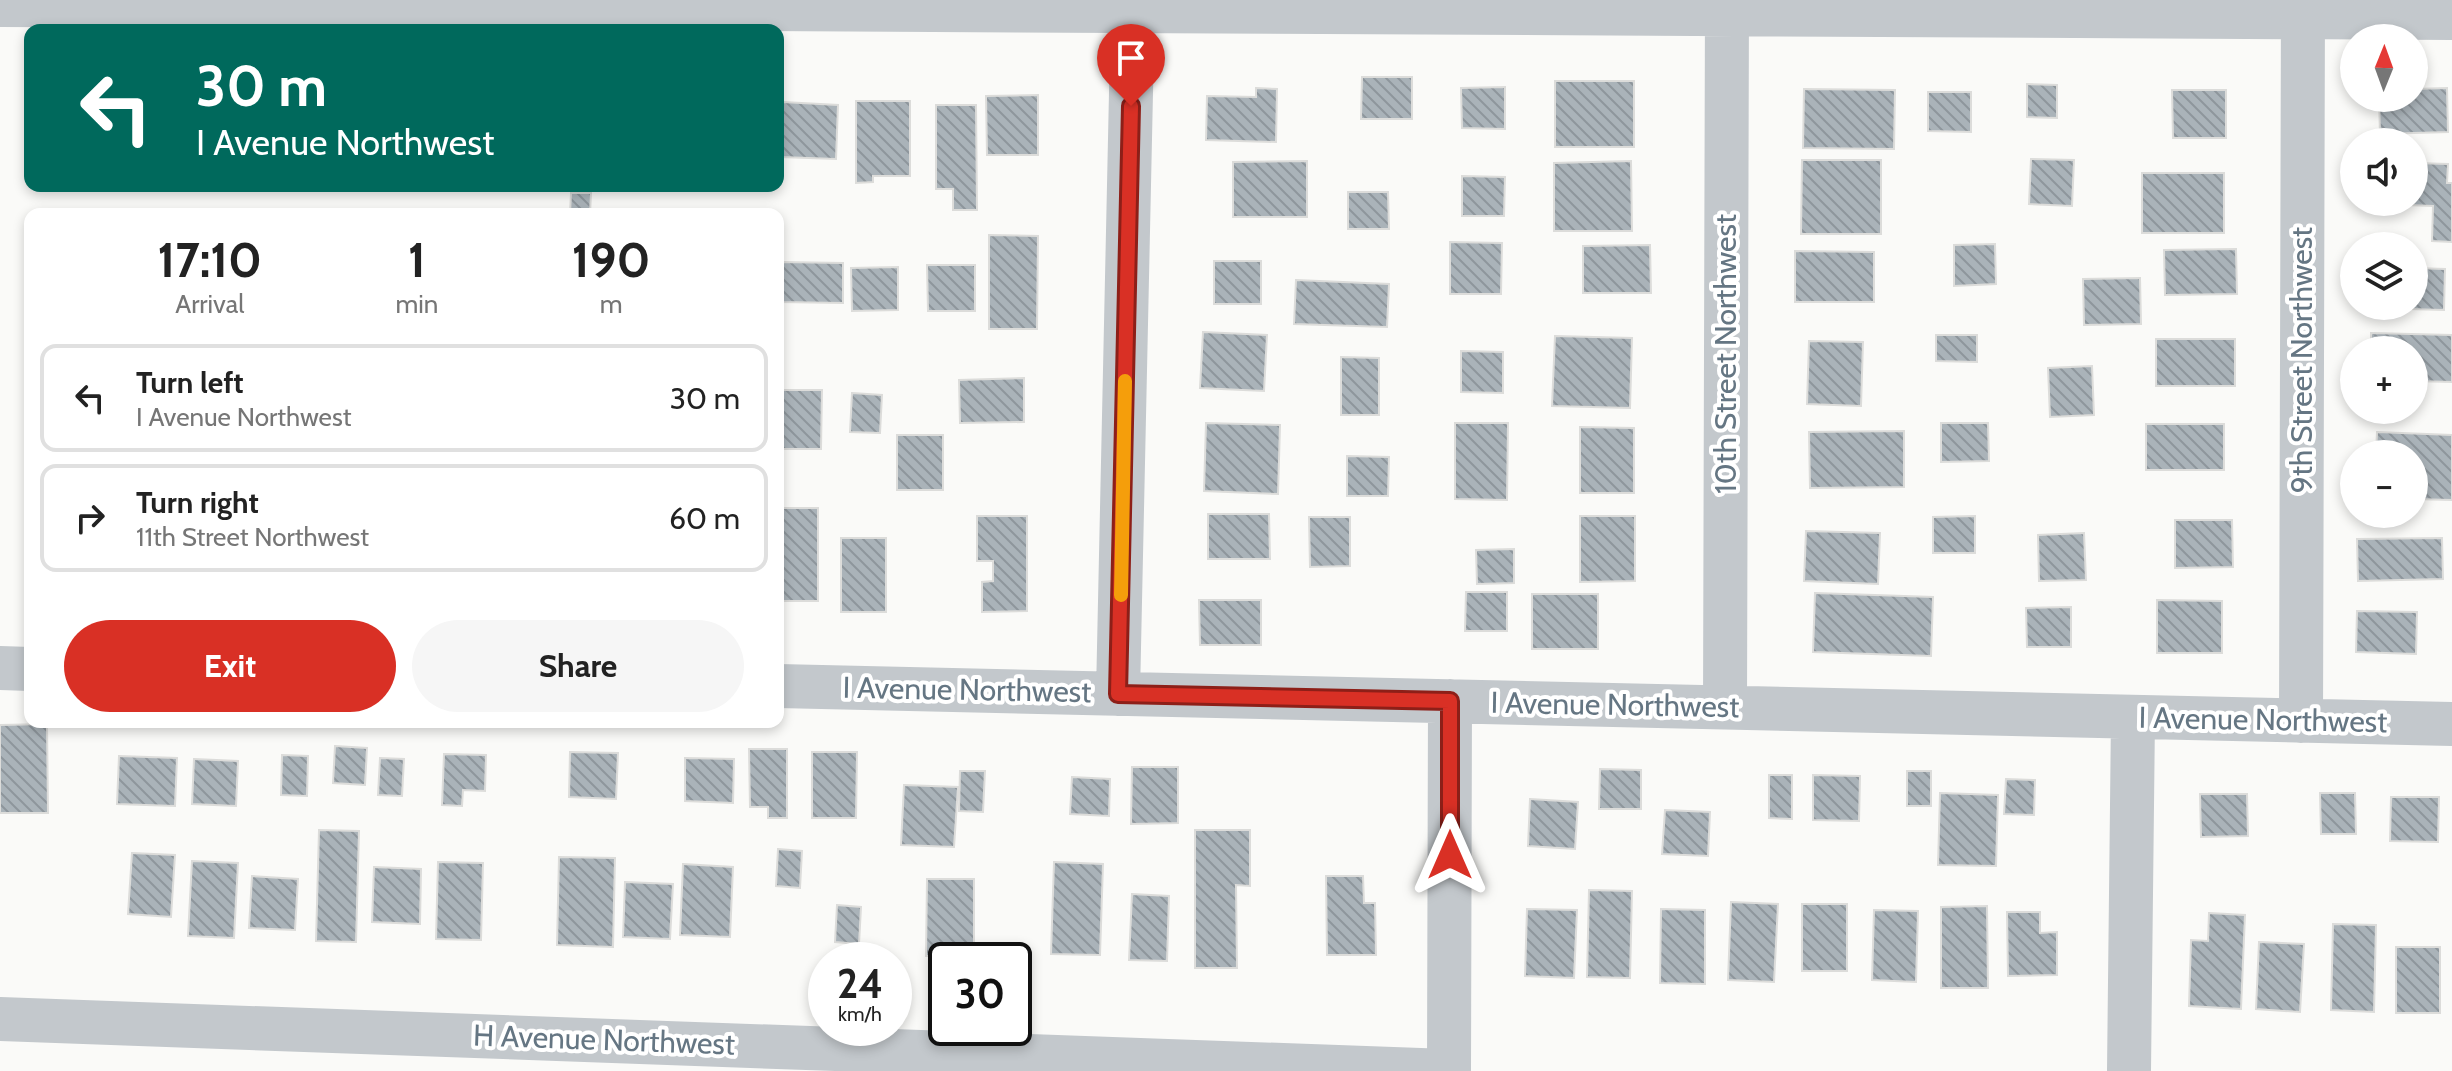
<!DOCTYPE html>
<html lang="en">
<head>
<meta charset="utf-8">
<style>
	:root { --surface:#fff; --page:#f6f6f6; --text:#222; --muted:#767676; --line:#e0e0e0; --accent:#d93025 }
	body { margin:0; font-family:Cabin,sans-serif; background:var(--page); color:var(--text); height:100vh; display:flex; flex-direction:column; font-size:30px; white-space:nowrap }
	* { box-sizing:border-box; margin:0 }
	p { font-size:26px; color:var(--muted) }
	.icon { flex:none; width:44px; height:44px; fill:none; stroke:currentColor; stroke-width:2; stroke-linecap:round; stroke-linejoin:round }
	.map { position:relative; flex:1; overflow:hidden }
	.drawer { position:absolute; left:24px; top:208px; width:760px; height:520px; display:flex; flex-direction:column; background:var(--surface); border-radius:16px; box-shadow:0 4px 12px #0003 }
	.drawer>* { flex:none }
	.hud { position:absolute; left:24px; top:24px; width:760px; height:168px; border-radius:16px; box-shadow:0 4px 12px #0003; background:#00695c; color:#fff; overflow:hidden }
	.needle { width:52px; rotate:1deg }
	.controls { position:absolute; left:2340px; top:24px; display:grid; gap:16px }
	.controls a { display:grid; place-items:center; width:88px; height:88px; border-radius:50%; background:var(--surface); box-shadow:0 4px 12px #0003; font-size:40px }
	.speed { position:absolute; left:808px; top:942px; display:flex; gap:16px; font-size:40px; font-weight:700; text-align:center }
	.speed>* { display:grid; place-content:center; width:104px; height:104px; border-radius:50%; background:var(--surface); box-shadow:0 4px 12px #0003; line-height:1 }
	.speed small { font-size:20px; font-weight:400 }
	.speed .limit { border:4px solid #111; border-radius:12px; background:#fff; color:#111 }
	.pin { position:absolute; display:grid; place-items:center; width:68px; height:68px; color:#fff; margin:-82px -34px; border-radius:50% 50% 50% 0; rotate:-45deg; box-shadow:0 0 8px #0007 }
	.pin .icon { rotate:45deg }
	.me { position:absolute; width:88px; margin:-44px; rotate:0deg; stroke-linejoin:round; filter:drop-shadow(0 0 6px #0008) }
	.turn { display:flex; align-items:center; gap:28px; height:168px; padding:0 40px; font-size:36px }
	.turn .icon { width:104px; height:104px; stroke-width:2.5 }
	.turn b { display:block; font-size:56px; line-height:68px }
	.eta { display:flex; justify-content:space-evenly; align-items:center; height:136px; text-align:center }
	.eta b { font-size:48px; font-weight:700; line-height:56px }
	.action { display:flex; gap:16px; margin-top:auto; padding:16px 40px }
	.action a { flex:1; height:92px; border-radius:48px; background:var(--accent); color:#fff; font-size:32px; font-weight:700; line-height:92px; text-align:center }
	.action a+a { background:var(--page); color:var(--text) }
	ul { padding:0; list-style:none }
	li { display:flex; align-items:center; gap:24px; height:108px; margin:0 16px 12px; padding:0 24px; border:4px solid var(--line); border-radius:16px }
	li div { flex:1 }
	li b { display:block; font-size:30px }
	li em { font-style:normal }
	.map>svg:first-child { display:block }
	.building { fill:url(#building-back-hatch); stroke:#dcdcda; stroke-width:2 }
	.lines { fill:none; stroke-linecap:round; stroke-linejoin:round }
	.minor { stroke:#c3c8cc; stroke-width:44 }
	.route-casing { stroke:#8d1f18; stroke-width:20 }
	.route { stroke:#d93025; stroke-width:14 }
	.slow { stroke:#f59e0b; stroke-width:14 }
	.labels { text-anchor:middle; stroke-width:8; stroke-linejoin:round; paint-order:stroke }
	.street-label { font-size:30px; fill:#657683; stroke:#fff }
</style>
</head>
<body>
<div class="map">
<svg width="2452" height="1071" viewBox="0 0 2452 1071">
	<defs>
		<pattern id="building-back-hatch" width="6" height="6" patternUnits="userSpaceOnUse" patternTransform="scale(2)"><rect width="6" height="6" fill="#aab3b9"/><path d="M-1 5l2 2M0 0l6 6M5-1l2 2" fill="none" stroke="#8e969c"/></pattern>
	</defs>
	<rect width="100%" height="100%" fill="#fafaf8"/>
	<path class="building" d="M1362,77H1412V119H1361Z
		M1555,81H1634V147H1555Z
		M2027,84L2057,85V118L2027,117Z
		M1505,87V129L1462,128L1461,88Z
		M1256,88L1277,89L1276,142L1206,140L1207,96L1256,97Z
		M2447,88L2448,132L2380,134L2379,98H2414V89Z
		M1804,89L1895,90L1894,149L1803,148Z
		M2172,90H2226V138H2173Z
		M1928,92H1971V132L1928,131Z
		M1038,95V155H987L986,96Z
		M856,101H910V176H873V182L856,183Z
		M783,102L838,105L836,159L781,157Z
		M936,105H976L977,210H953V189H936Z
		M2031,159L2074,160L2072,206L2029,204Z
		M1802,160H1881V234H1801Z
		M1307,161V217H1233V162Z
		M1631,161L1632,231H1554V163Z
		M2414,163L2448,164L2447,183H2452V242L2432,241L2433,206L2380,204V202H2414Z
		M2142,173H2224V233H2142Z
		M1462,176L1505,177L1504,216H1462Z
		M1348,192H1388L1389,229H1348Z
		M571,193H591L590,214H570Z
		M989,235L1038,236L1037,329H989Z
		M1450,242L1502,243L1501,294H1450Z
		M1995,244L1996,284L1954,286V245Z
		M1650,245L1651,293H1583V246Z
		M2236,249L2237,294L2165,295L2164,250Z
		M1795,251L1874,252V302H1795Z
		M1214,261H1261V304H1214Z
		M781,262L843,263V303L780,302Z
		M927,265H975V311H928Z
		M898,267V310L852,311L851,268Z
		M2414,268L2445,269L2444,310L2372,308L2414,306Z
		M2140,278L2141,324L2084,325L2083,279Z
		M1296,280L1389,284L1387,327L1294,324Z
		M1203,332L1267,335L1264,391L1200,388Z
		M2371,333L2452,335V382L2414,381V350H2371Z
		M1936,335H1977V362L1936,361Z
		M1555,336L1632,338L1630,408L1552,406Z
		M2156,339H2235V386H2156Z
		M1809,341L1863,342L1861,406L1807,404Z
		M1461,351L1503,352V393L1461,392Z
		M1341,357L1379,358V415H1341Z
		M2092,366L2094,415L2050,417L2048,368Z
		M1024,378V422L960,423L959,380Z
		M778,390H822L821,449H778Z
		M852,393L882,395L880,433L850,432Z
		M1206,423L1280,425L1278,494L1204,491Z
		M1455,423H1508L1507,500L1455,499Z
		M1941,423H1988L1989,461L1941,462Z
		M2146,424H2224V470H2146Z
		M1580,427L1634,428V493H1580Z
		M1904,431V487L1810,488L1809,432Z
		M2377,432L2452,435V500L2414,499V454H2376Z
		M897,435H943V490H897Z
		M1347,456L1389,457L1388,496H1347Z
		M778,508H818V601H778Z
		M1208,514H1269L1270,559H1208Z
		M977,516H1027V611L982,612V582L993,581V561H977Z
		M1580,516H1635V581L1580,582Z
		M1975,516V553H1933V517Z
		M1309,517H1350V566L1310,567Z
		M2175,520H2232L2233,567L2175,568Z
		M1806,531L1880,533L1878,584L1804,581Z
		M2084,533L2086,580L2039,581L2038,535Z
		M841,538H886V612H841Z
		M2442,538L2443,579L2358,581L2357,539Z
		M1514,549V583L1477,584L1476,550Z
		M1466,592H1507V631H1465Z
		M1815,593L1933,597L1931,656L1813,652Z
		M1532,594H1598V649H1532Z
		M1199,600H1261V645H1200Z
		M2157,600L2222,601V653H2157Z
		M2071,607V647H2027L2026,608Z
		M2357,611L2417,612L2416,654L2356,652Z
		M47,724L48,813H0V725Z
		M335,746L367,748L365,785L333,783Z
		M749,749H787V818H768V807H750Z
		M570,752L618,753L616,799L569,797Z
		M812,752H857L856,818H812Z
		M444,754L486,755L485,791L463,790L462,806L442,805Z
		M282,755L308,756L307,796L281,795Z
		M119,756L177,758L175,806L117,804Z
		M380,758L404,759L402,796L378,795Z
		M685,758L734,759L733,803L685,801Z
		M194,759L238,761L236,806L192,804Z
		M1132,767H1178V823L1131,824Z
		M1600,769L1641,770V809H1599Z
		M960,771H985L983,812L959,811Z
		M1907,771H1931V806H1907Z
		M1769,775H1792V819L1769,818Z
		M1813,775L1860,776L1859,821L1813,820Z
		M1072,777L1110,779L1109,816L1070,814Z
		M2006,779L2035,780L2034,815L2004,814Z
		M904,785L958,787L954,847L901,845Z
		M1940,793L1998,795L1996,866L1938,865Z
		M2320,793H2355L2356,834H2321Z
		M2200,794H2247L2248,836L2201,837Z
		M2391,797H2439L2438,842L2390,841Z
		M1530,799L1578,802L1575,849L1528,846Z
		M1665,810L1710,812L1708,856L1662,854Z
		M319,830L359,831L356,942L316,941Z
		M1195,830H1250V886L1236,885L1237,968H1195Z
		M778,849L802,851L800,888L776,886Z
		M132,853L175,855L171,917L128,914Z
		M559,857L615,858L613,947L557,945Z
		M192,861L238,863L234,938L188,936Z
		M438,862L483,863L481,940L436,939Z
		M1054,862L1103,864L1100,955L1051,954Z
		M683,864L733,867L730,937L680,935Z
		M374,867L421,869L420,924L372,922Z
		M252,876L298,879L295,930L249,928Z
		M1326,876H1363L1364,903H1375L1376,955H1327Z
		M927,879H974V956H926Z
		M625,882L673,884L670,939L623,937Z
		M1589,890L1632,891L1630,978L1587,977Z
		M1132,894L1169,896L1167,961L1129,960Z
		M1731,902L1778,904L1774,982L1728,980Z
		M1802,904H1847V971H1802Z
		M837,905L861,907L859,944L835,942Z
		M1987,906L1988,988H1941V907Z
		M1527,909L1577,910L1574,978L1525,976Z
		M1661,909L1705,910V984L1660,983Z
		M1874,910L1918,911L1916,982L1872,980Z
		M2007,912H2040V933L2057,932V975L2008,976Z
		M2209,913L2245,915L2241,1009L2189,1006L2191,940L2208,941Z
		M2333,924L2376,925L2374,1012L2331,1010Z
		M2259,942L2304,944L2300,1012L2256,1009Z
		M2396,947H2440V1013H2396Z"/>
	<g class="lines">
		<path class="minor" d="M0,5L2452,18
			M0,668L30,669
			M778,686L2452,724
			M1118,694L1133,0
			M1725,707L1727,0
			M2301,721L2303,0
			M0,1019L1448,1071
			M1449,1071L1450,701
			M2129,1071L2133,717"/>
	</g>
	<g class="lines">
		<g class="route-casing">
			<path id="route" d="M1131,106L1118,694L1450,701V855"/>
		</g>
		<use href="#route" class="route"/>
		<path class="slow" d="M1121,595L1125,381"/>
	</g>
	<g class="labels">
		<g class="street-label">
			<text transform="translate(1726 354) rotate(-90)" y="10">10th Street Northwest</text>
			<text transform="translate(2302 360) rotate(-90)" y="10">9th Street Northwest</text>
			<text transform="translate(967 690) rotate(1)" y="10">I Avenue Northwest</text>
			<text transform="translate(1615 705) rotate(1)" y="10">I Avenue Northwest</text>
			<text transform="translate(2263 720) rotate(1)" y="10">I Avenue Northwest</text>
			<text transform="translate(604 1040) rotate(2)" y="10">H Avenue Northwest</text>
		</g>
	</g>
</svg>
<div class="controls">
<a><svg class="needle" viewBox="-14 -14 28 28"><path d="M0-13l5 13h-10z" fill="#e53935"/><path d="M0 13l5-13h-10z" fill="#767676"/></svg></a>
<a><svg class="icon" aria-label="sound" viewBox="0 0 24 24"><path d="M4 9h4l5-4v14l-5-4H4zM17 9q2 3 0 6"/></svg></a>
<a><svg class="icon" aria-label="layers" viewBox="0 0 24 24"><path d="M12 4l9 5-9 5-9-5zM3 14l9 5 9-5"/></svg></a>
<a>+</a>
<a>−</a>
</div>
<div class="speed"><div>24<small>km/h</small></div><div class="limit">30</div></div>
<div class="pin" style="left:1131px;top:106px;background:#d93025"><svg class="icon" aria-label="arrive" viewBox="0 0 24 24"><path d="M6 21V4h12l-3 4 3 4H6"/></svg></div>
<svg class="me" style="left:1450px;top:855px" viewBox="-20 -20 40 40"><path d="M0-17L14 15 0 8-14 15z" fill="#d93025" stroke="#fff" stroke-width="4"/></svg>
<div class="hud">
<div class="turn"><svg class="icon" aria-label="left" viewBox="0 0 24 24"><path d="M17 20v-9H6M10 6l-5 5 5 5"/></svg><div><b>30 m</b>I Avenue Northwest</div></div>
</div>
<section class="drawer">
<div class="eta">
<div><b>17:10</b><p>Arrival</p></div>
<div><b>1</b><p>min</p></div>
<div><b>190</b><p>m</p></div>
</div>
<ul>
<li><svg class="icon" aria-label="left" viewBox="0 0 24 24"><path d="M17 20v-9H6M10 6l-5 5 5 5"/></svg><div><b>Turn left</b><p>I Avenue Northwest</p></div><em>30 m</em></li>
<li><svg class="icon" aria-label="right" viewBox="0 0 24 24"><path d="M7 20v-9h11M14 6l5 5-5 5"/></svg><div><b>Turn right</b><p>11th Street Northwest</p></div><em>60 m</em></li>
</ul>
<div class="action"><a>Exit</a><a>Share</a></div>
</section>
</div>
</body>
</html>
